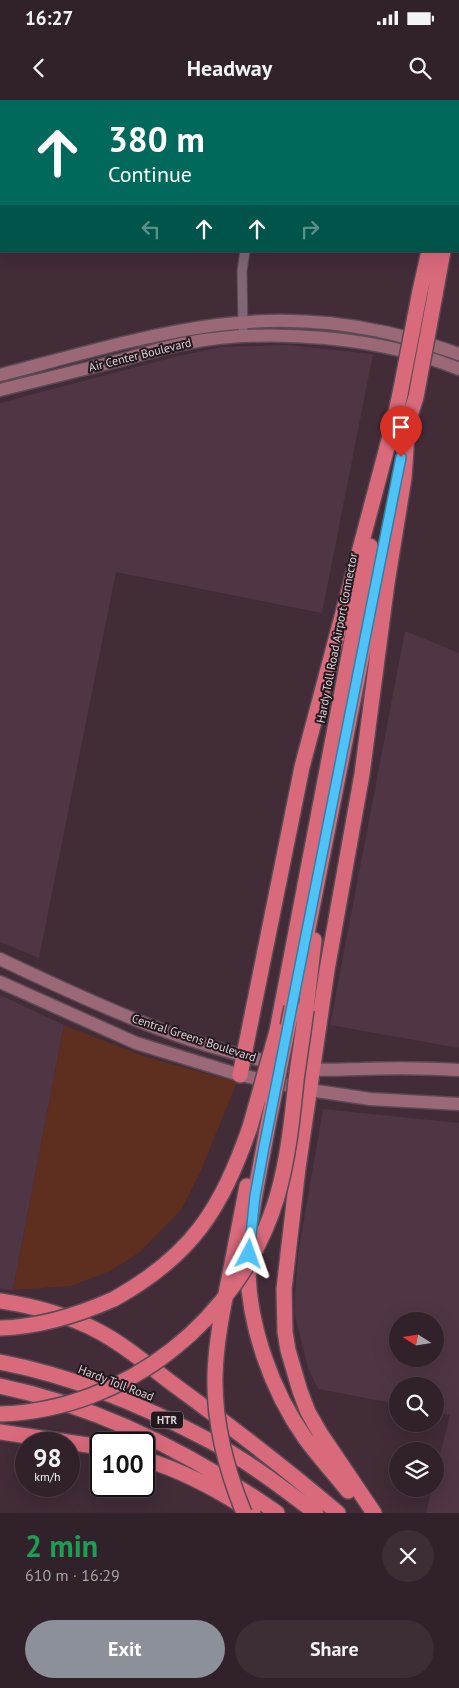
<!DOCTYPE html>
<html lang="en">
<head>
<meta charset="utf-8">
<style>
	:root { --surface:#31212a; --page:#3d2e36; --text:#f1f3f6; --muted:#a8a3a8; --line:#4c3e47; --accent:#8c9099 }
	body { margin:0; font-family:"PT Sans",sans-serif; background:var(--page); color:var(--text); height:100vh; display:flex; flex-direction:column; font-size:19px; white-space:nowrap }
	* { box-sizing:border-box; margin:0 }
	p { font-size:16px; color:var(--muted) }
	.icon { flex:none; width:28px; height:28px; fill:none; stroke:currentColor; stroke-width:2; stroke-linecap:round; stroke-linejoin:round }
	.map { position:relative; height:1413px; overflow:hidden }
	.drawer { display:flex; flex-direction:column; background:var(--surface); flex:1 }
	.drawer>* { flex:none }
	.banner { position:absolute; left:0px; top:0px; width:460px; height:152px; box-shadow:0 5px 20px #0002,0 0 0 1px var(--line); background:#00695c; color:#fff; overflow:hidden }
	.needle { width:32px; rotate:282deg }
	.tools { position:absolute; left:389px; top:1212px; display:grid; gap:10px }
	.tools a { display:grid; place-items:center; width:55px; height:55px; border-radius:50%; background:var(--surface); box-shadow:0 5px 20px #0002,0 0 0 1px var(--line); font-size:25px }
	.speed { position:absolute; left:15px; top:1332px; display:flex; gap:10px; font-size:25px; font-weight:700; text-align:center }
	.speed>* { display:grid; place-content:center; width:65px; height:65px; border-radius:50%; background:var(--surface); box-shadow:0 5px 20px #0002,0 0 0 1px var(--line); line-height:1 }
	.speed small { font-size:12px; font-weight:400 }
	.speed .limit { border:2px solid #111; border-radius:8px; background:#fff; color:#111 }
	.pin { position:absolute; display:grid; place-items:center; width:42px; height:42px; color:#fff; margin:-51px -21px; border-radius:50% 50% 50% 0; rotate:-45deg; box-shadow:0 0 5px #0007 }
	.pin .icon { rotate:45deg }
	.me { position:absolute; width:55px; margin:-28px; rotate:4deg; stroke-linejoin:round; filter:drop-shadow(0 0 4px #0008) }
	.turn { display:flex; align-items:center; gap:18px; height:105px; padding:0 25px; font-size:22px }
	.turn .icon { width:65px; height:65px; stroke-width:2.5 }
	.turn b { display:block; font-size:35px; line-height:42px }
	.lanes { display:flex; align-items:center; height:48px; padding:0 25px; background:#0003; justify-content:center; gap:25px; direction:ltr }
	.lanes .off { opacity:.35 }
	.round { display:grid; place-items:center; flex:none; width:52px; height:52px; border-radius:26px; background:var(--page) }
	.overview { display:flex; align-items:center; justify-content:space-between; height:85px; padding:0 25px }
	h1 { font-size:30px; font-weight:700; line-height:38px; color:#1e9e55 }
	.button { display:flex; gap:10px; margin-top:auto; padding:10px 25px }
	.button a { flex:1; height:58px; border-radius:30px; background:var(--accent); color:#fff; font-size:20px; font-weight:700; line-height:58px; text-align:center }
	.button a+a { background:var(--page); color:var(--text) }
	.status { display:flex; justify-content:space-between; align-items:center; height:35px; padding:0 25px; background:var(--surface); direction:ltr }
	.status svg { height:14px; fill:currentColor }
	header { display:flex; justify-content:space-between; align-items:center; height:65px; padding:0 25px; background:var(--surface); font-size:22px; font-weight:700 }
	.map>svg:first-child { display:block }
	.built { fill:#503545; fill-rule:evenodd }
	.green { fill:#5e2e1e }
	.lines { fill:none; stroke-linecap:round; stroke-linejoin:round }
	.street-casing { stroke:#5b4953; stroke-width:11 }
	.secondary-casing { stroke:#5b4953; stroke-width:15 }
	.highway-casing { stroke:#5b4953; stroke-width:18 }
	.street { stroke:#7f6775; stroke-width:9 }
	.secondary { stroke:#9a6877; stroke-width:12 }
	.highway { stroke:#d96a7c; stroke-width:15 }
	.highway-bridge-casing { stroke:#5b4953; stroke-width:18; stroke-linecap:butt }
	.highway-bridge { stroke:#d96a7c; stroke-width:15 }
	.route-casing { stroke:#337fa1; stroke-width:12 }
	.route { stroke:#4fc3f7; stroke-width:9 }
	.labels { text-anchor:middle; stroke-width:4; stroke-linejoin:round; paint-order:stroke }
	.shield { fill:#22181d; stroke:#a69aa0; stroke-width:1 }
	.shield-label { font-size:11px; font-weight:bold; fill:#dfd1d8 }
	.street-label { font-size:12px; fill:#dfd1d8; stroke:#22181d }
</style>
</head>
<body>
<div class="status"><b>16:27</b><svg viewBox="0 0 49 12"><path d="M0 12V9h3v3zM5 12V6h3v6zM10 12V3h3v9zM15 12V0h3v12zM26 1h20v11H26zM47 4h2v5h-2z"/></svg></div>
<header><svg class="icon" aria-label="back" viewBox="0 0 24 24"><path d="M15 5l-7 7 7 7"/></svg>Headway<svg class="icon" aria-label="search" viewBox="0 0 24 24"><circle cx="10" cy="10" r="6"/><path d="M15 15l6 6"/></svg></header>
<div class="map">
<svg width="459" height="1413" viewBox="0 0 459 1413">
	<rect width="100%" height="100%" fill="#412c38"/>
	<path class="built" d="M288,245L373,254L322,513L116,472L39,858L0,842V303L174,257L221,247Z
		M405,531L459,553V948L330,925Z
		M0,895L64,925L13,1190L0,1189Z
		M323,1009L459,1023V1413H426L432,1389H435V1375L450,1315L435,1311V1286H398L397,1304L318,1289L308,1268L294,1211L298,1154ZM435,1221V1259H398V1221Z"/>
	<path class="green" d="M64,925L146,957L237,982L200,1073L181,1110L139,1153L110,1171L71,1186L13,1190Z"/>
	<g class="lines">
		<g class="street-casing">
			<path id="street" d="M273,1L274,0
				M243,228L242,171L245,151"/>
		</g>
		<g class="secondary-casing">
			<path id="secondary" d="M0,275C70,257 146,234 217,225C270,218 327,220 379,231C406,236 433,245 459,254
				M0,290C40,280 81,270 121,260C143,254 165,247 187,243C270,227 381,237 459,269
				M0,859C99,906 201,954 311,969C326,971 344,969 360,969C393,968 426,968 459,970
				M0,882L136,943L240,975L310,990L370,999L459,1004"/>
		</g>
		<g class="highway-casing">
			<path id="highway" d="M459,22V21
				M459,80V79
				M420,191L429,151
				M435,195L443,151
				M406,329L416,297
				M392,330L400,294
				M302,859L380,464
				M306,910L314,840
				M277,931L370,446
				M240,975L302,667L394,321
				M267,1030C259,1076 247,1123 248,1170C249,1227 272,1291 305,1338C318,1356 334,1373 348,1391
				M235,1148L247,1086
				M114,1199C193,1155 221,1109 250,1027
				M0,1201C34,1206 67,1215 98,1231C125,1245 149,1266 173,1284C229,1325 285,1368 338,1413
				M0,1262C74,1276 147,1307 212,1342C249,1362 283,1388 316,1413
				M0,1286C101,1307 193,1354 277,1413
				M0,1332L101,1347
				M144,1359C183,1371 219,1390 253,1413
				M374,1413L320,1333L308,1312L300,1291L288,1250L285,1232L284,1189L298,1068L327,870L362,674L387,483L404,378L408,319"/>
		</g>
		<use href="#street" class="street"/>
		<use href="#secondary" class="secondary"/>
		<use href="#highway" class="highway"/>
		<g class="highway-bridge-casing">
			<path id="highway-bridge" d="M400,294L420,191
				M416,297L435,195
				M250,1027L277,931
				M267,1030L292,907
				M235,1148C227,1191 216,1233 215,1276C214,1324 226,1369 244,1413
				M0,1228C41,1227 78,1215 114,1199
				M0,1314C127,1310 241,1218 277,1097C288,1059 292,1020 296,981C299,958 303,934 306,910"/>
		</g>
		<use href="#highway-bridge" class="highway-bridge"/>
	</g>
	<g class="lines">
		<g class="route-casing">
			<path id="route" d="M249,1154L255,1096L264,1047L401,357"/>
		</g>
		<use href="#route" class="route"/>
	</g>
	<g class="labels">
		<rect class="shield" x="151" y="1311.5" width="32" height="17" rx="4"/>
		<g class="shield-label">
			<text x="167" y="1324">HTR</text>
		</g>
		<g class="street-label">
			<text transform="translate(140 255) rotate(-14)" y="4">Air Center Boulevard</text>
			<text transform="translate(337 538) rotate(-79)" y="4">Hardy Toll Road Airport Connector</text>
			<text transform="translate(194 938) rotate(18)" y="4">Central Greens Boulevard</text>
			<text transform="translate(116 1283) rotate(21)" y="4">Hardy Toll Road</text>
		</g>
	</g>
</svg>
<div class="tools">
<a><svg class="needle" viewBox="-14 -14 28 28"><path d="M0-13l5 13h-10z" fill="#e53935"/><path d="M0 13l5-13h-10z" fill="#a8a3a8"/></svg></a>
<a><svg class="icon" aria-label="search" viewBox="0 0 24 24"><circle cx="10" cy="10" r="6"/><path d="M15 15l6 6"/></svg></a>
<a><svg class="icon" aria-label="layers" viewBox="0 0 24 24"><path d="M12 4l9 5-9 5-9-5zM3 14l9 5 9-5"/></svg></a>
</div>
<div class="speed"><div>98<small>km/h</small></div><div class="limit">100</div></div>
<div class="pin" style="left:401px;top:357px;background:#d93025"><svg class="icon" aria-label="arrive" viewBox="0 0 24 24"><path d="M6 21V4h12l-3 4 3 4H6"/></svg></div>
<svg class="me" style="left:249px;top:1154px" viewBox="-20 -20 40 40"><path d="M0-17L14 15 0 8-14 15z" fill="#4fc3f7" stroke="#fff" stroke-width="4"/></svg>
<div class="banner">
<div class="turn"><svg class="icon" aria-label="ahead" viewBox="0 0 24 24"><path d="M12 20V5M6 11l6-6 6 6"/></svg><div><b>380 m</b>Continue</div></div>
<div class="lanes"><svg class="icon off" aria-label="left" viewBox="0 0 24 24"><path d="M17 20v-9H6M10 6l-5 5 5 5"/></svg><svg class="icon" aria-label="ahead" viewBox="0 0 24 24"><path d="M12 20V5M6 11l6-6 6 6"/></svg><svg class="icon" aria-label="ahead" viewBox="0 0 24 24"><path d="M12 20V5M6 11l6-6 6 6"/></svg><svg class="icon off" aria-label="right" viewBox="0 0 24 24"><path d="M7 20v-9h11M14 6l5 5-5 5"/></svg></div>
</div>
</div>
<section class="drawer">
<div class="overview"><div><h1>2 min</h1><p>610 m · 16:29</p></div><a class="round"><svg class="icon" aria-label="close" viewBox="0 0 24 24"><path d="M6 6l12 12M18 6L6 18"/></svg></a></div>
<div class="button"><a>Exit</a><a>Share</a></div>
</section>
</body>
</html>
